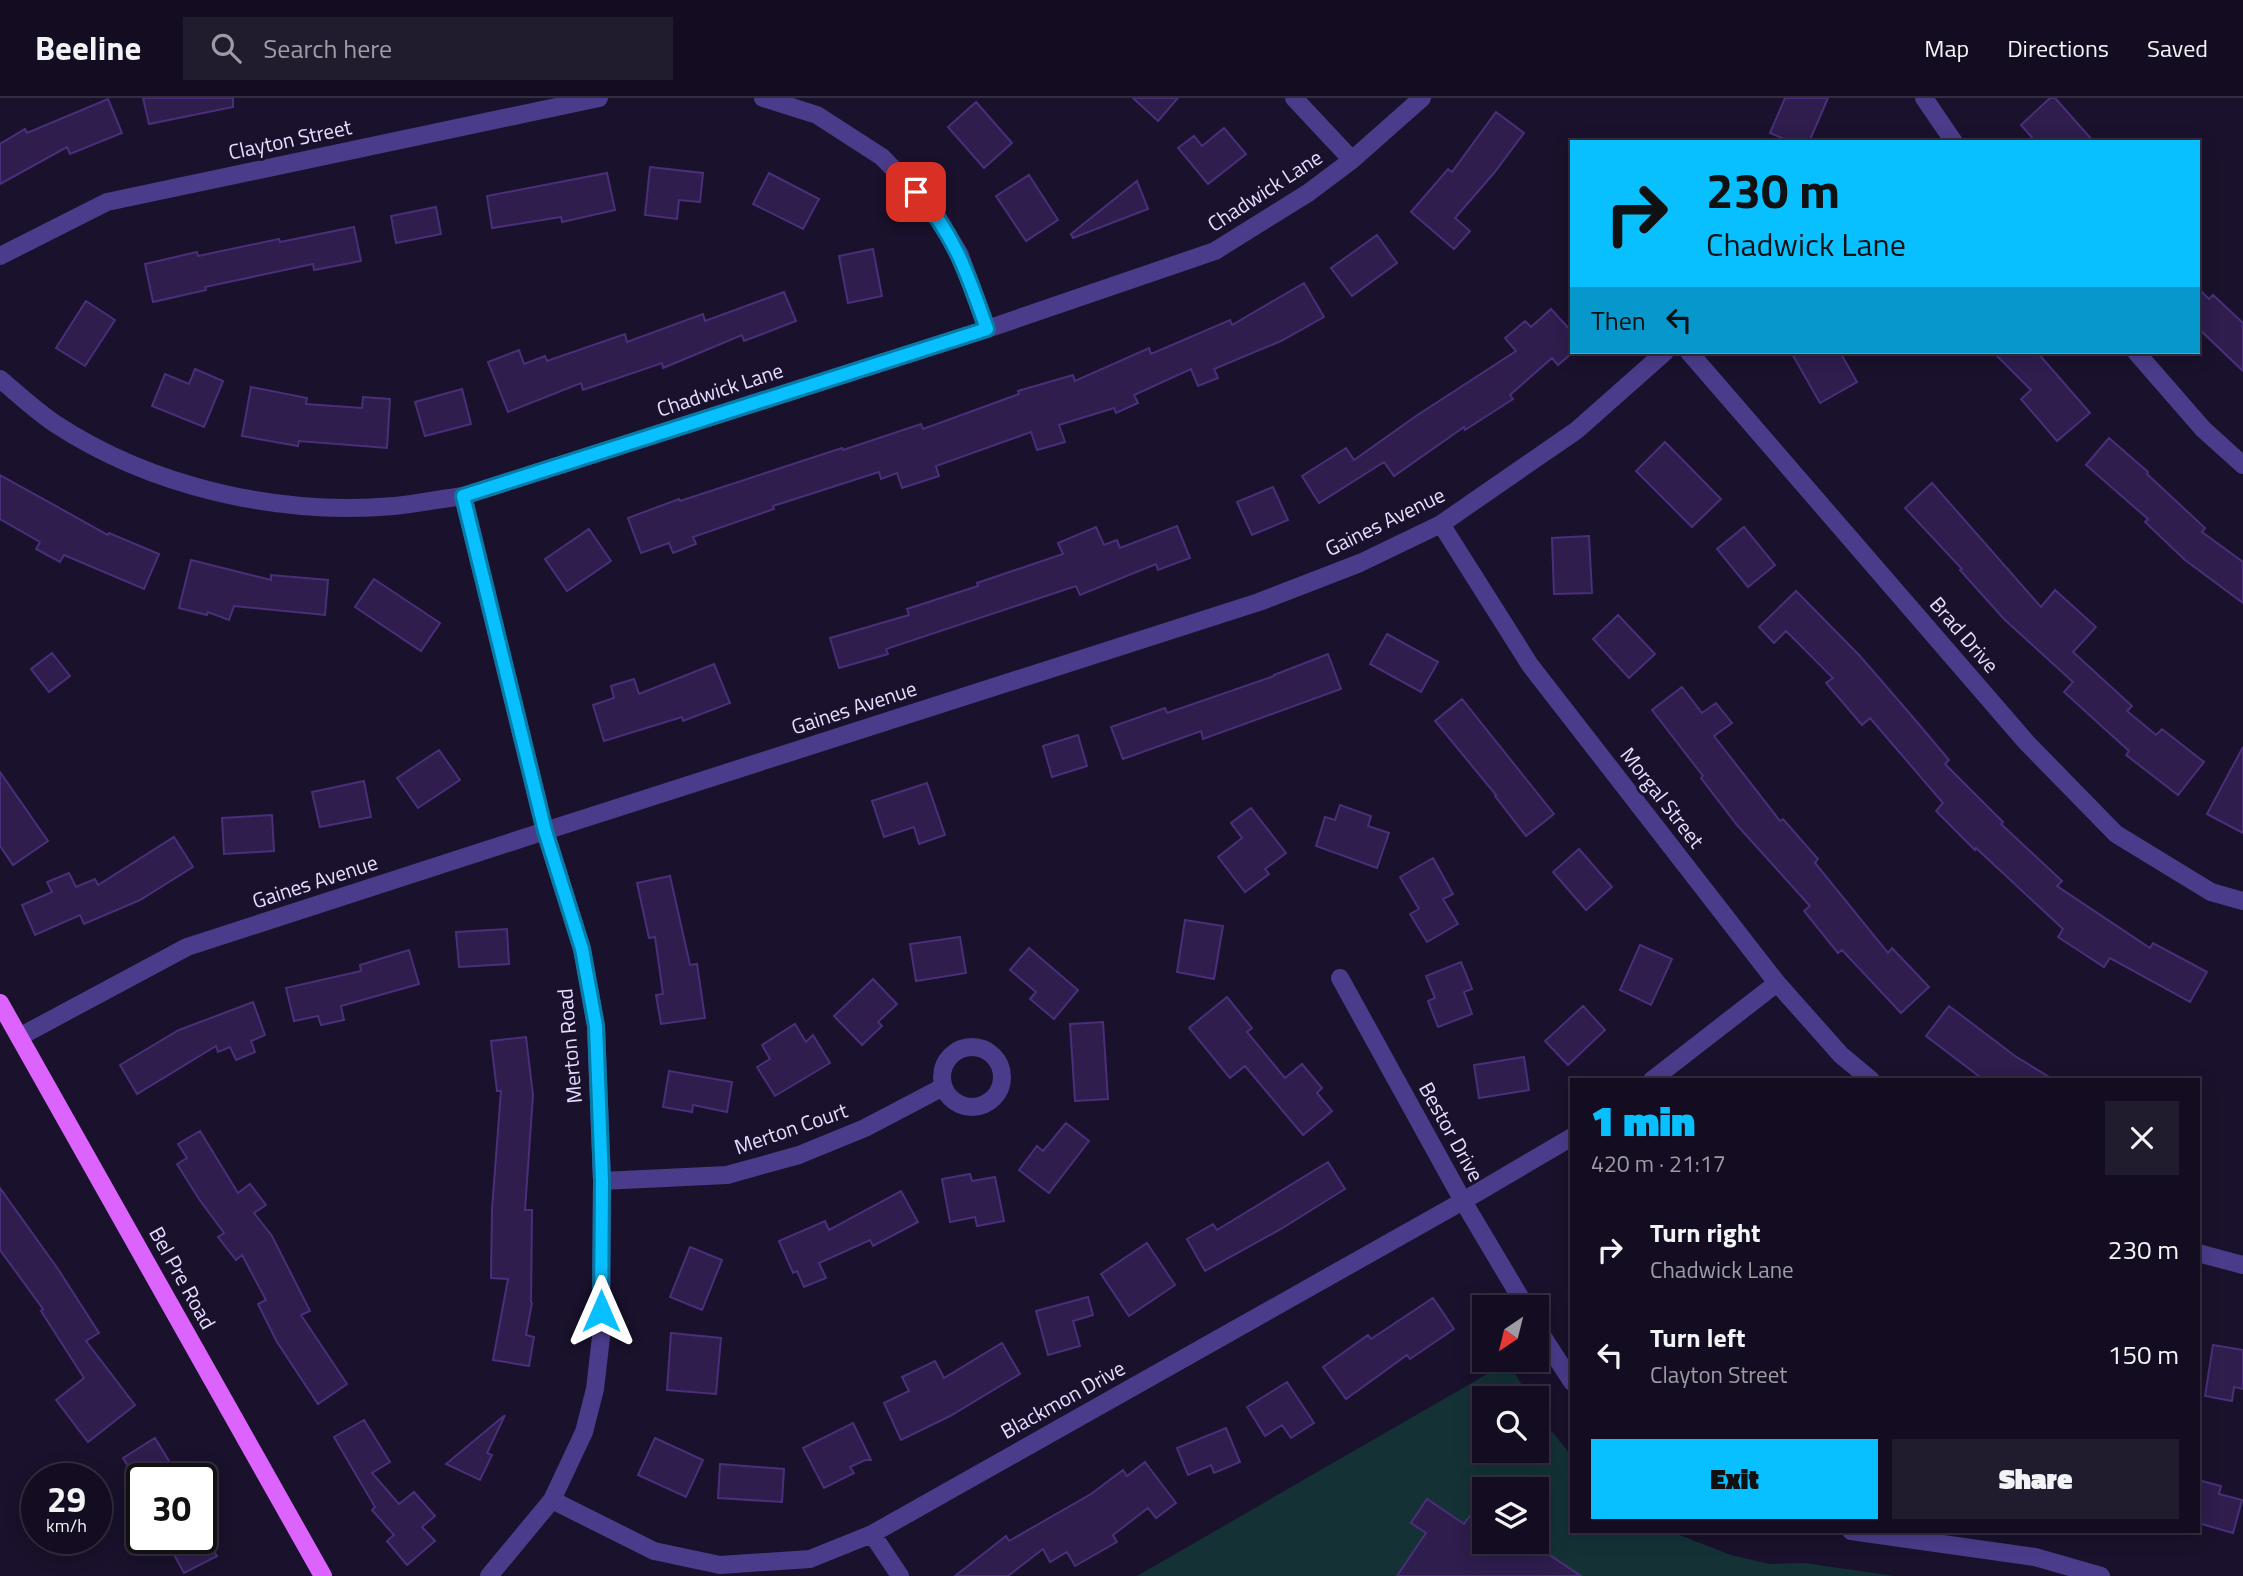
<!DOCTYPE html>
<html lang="en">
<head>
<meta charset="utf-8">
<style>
	:root { --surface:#140d21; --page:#211b2e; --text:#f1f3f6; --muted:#9d9ca5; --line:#332d3f; --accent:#08bfff }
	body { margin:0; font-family:"Titillium Web",sans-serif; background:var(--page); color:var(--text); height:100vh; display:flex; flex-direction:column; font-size:26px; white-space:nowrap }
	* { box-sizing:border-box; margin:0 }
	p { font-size:23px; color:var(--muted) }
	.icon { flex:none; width:38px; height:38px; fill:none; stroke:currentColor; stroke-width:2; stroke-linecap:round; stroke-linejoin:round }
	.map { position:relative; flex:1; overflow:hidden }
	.panel { position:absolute; left:1570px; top:980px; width:630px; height:455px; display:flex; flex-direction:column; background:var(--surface); border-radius:0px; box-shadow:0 4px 18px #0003,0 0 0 2px var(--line) }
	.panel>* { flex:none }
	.top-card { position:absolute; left:1570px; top:42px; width:630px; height:214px; border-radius:0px; box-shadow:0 4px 18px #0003,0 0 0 2px var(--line); background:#08bfff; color:#111; overflow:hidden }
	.needle { width:46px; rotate:215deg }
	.tools { position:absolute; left:1472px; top:1197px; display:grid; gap:14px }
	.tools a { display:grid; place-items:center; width:77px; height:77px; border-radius:0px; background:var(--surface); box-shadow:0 4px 18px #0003,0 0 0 2px var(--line); font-size:35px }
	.speed { position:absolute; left:21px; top:1365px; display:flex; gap:14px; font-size:35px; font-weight:700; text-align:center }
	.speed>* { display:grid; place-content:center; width:91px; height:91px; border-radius:50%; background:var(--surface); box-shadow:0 4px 18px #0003,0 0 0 2px var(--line); line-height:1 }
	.speed small { font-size:18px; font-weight:400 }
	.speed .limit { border:4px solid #111; border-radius:10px; background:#fff; color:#111 }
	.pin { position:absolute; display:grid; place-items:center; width:60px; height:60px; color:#fff; margin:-30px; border-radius:14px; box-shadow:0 4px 10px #0006 }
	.me { position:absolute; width:77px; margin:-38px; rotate:0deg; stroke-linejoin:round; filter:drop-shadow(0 0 5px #0008) }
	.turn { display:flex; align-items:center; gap:24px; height:147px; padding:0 21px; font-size:32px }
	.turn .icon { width:91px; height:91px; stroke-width:2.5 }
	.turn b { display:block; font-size:49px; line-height:60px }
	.then { display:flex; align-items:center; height:66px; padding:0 21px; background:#0003; gap:14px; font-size:26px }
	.round { display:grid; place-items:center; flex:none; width:74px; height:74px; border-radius:0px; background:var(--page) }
	.overview { display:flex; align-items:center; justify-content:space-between; height:119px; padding:0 21px }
	h1 { font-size:42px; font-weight:800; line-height:52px; color:var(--accent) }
	.button { display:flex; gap:14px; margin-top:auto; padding:14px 21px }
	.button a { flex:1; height:80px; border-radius:0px; background:var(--accent); color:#111; font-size:28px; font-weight:800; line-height:80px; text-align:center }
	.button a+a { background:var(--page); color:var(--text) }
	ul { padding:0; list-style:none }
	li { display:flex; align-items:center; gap:21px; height:105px; padding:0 21px }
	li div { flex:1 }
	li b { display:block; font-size:26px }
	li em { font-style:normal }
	header { display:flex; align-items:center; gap:42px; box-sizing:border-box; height:98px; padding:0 35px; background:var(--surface); border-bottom:2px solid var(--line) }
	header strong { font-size:33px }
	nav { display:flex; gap:38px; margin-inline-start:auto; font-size:24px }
	.search { width:490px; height:63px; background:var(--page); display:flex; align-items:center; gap:18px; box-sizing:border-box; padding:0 24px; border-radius:0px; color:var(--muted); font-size:26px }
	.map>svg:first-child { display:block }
	.green { fill:#143236; fill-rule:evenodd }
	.building { fill:#2e1d4d; stroke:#492f79; stroke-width:2 }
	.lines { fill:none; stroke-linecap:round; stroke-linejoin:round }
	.minor { stroke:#4b3c8b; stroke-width:18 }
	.major { stroke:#dd63ff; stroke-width:18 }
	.route-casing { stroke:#057ca6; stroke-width:18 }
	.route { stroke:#08bfff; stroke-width:12 }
	.labels { text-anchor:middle; stroke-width:6; stroke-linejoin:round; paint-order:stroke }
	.street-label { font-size:21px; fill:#e5dcff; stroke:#1a112c }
</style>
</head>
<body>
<header>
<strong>Beeline</strong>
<div class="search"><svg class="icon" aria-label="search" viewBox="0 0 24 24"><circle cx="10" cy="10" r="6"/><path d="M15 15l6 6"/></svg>Search here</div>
<nav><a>Map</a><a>Directions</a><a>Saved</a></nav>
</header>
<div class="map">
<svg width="2243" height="1478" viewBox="0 0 2243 1478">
	<rect width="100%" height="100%" fill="#1a112c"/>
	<path class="green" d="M1508,1264L1530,1300H1484V1353H1536L1537,1311L1544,1324L1571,1357L1572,1433H1669L1731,1457L1769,1466L1804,1465L1894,1478H1137ZM1484,1391H1536V1444H1484Z"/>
	<path class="building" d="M143,0H233V9L149,26Z
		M1133,0H1178L1158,23Z
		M1785,0H1828L1809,44H1791L1770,35Z
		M2050,0H2055L2094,44H2036L2021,27Z
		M108,1L122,35L70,56L67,49L0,86V46L25,31L27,35Z
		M976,4L1012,45L984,70L948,29Z
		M1496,14L1524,35L1494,75L1455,120L1470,133L1454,151L1411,114L1448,71L1452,74Z
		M1224,30L1246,56L1208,86L1178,50L1194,38L1202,48Z
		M650,69L703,75L700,104L679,102L677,121L645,117Z
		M607,75L615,112L562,124L561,119L492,130L487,98Z
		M769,75L819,101L803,131L753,106Z
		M1029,77L1058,122L1026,143L996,98Z
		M1137,83L1148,111L1073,140L1071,136Z
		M436,109L441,136L396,145L391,118Z
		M354,129L361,163L314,172L313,166L205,189L206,192L153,204L145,166L197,154L198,158L279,141L280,144Z
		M1377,137L1397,165L1352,198L1331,170Z
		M873,151L882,198L848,205L839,158Z
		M1304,185L1324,219L1281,243L1214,271L1218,280L1198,288L1191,271L1134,297L1138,305L1116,315L1114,310L1059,327L1065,344L1037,352L1031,334L936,368L939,378L902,390L897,375L881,381L879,374L773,408L774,411L693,439L696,446L673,455L669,445L641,455L628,420L679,401L680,403L842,350L843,352L921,326L923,331L1019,296L1018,293L1073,277L1075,283L1149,250L1151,256L1230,222L1232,227Z
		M2198,190L2209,201L2213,197L2243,225V273L2198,230Z
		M784,194L796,223L744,243L742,237L663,270L662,265L583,292L581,285L508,314L488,264L519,252L524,266L545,258L547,263L625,236L627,244L703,216L705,223Z
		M86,203L115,222L85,268L56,250Z
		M1551,211L1572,234V255L1558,267L1552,260L1510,297L1513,301L1465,332L1464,329L1394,378L1384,364L1319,405L1302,378L1346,350L1354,362L1416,318L1516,253L1505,240L1525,223L1531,229Z
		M1791,254H1840L1857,284L1820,305Z
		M1993,254H2037L2090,315L2057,343L2021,301L2031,292Z
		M195,271L223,283L204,329L152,308L165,276L189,286Z
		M251,289L307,300L306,306L362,310L363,299L390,301L387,350L299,343L298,348L242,338Z
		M462,291L471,326L425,338L415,304Z
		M2109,340L2148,374L2147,376L2205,430L2202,434L2243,464V505L2185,462L2145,424L2148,421L2086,367Z
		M1665,344L1721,401L1692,429L1636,373Z
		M0,377L108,437L109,435L159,456L144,491L64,457L60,464L36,451L40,444L0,421Z
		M1932,385L2041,509L2055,492L2096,529L2073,554L2132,608L2127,613L2156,637L2162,631L2204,664L2178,697L2126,657L2129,653L2064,594L2073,584L2004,521L1960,472L1962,471L1905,410Z
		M1273,389L1288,422L1252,437L1237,404Z
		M1177,428L1190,460L1158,472L1156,466L1080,497L1076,488L886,551L888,556L839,570L830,540L909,517L907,511L978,488L977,485L1063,456L1058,445L1096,429L1104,447L1117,442L1120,450Z
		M1744,429L1775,467L1748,489L1717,451Z
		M589,431L611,463L567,493L545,461Z
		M1589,438L1592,495L1554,496L1552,440Z
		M191,462L271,482V477L328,482L325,517L234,508L229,522L208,514L207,517L179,510Z
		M374,481L440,525L421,553L355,509Z
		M1796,493L1860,558L1911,617L1949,662L1945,666L2003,724L2001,726L2062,783L2057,788L2150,850L2153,845L2207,874L2190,904L2110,860L2104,869L2058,839L2063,831L1976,750L1975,752L1936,713L1943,705L1870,620L1862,627L1826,585L1833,580L1786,533L1774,545L1759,529Z
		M1618,517L1655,556L1629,580L1593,541Z
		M1387,536L1438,564L1421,594L1370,566Z
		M52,555L70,578L49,594L31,571Z
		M1328,556L1341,591L1203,641L1201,633L1123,661L1111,629L1165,610L1167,615L1274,578V577Z
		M714,566L730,605L683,623L682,619L604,643L593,607L614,600L611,588L634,581L639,596Z
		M1682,589L1702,615L1716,605L1732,625L1714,638L1780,723L1783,721L1818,761L1815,765L1888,855L1892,850L1929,889L1901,915L1842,852L1838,855L1804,813L1810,808L1737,727L1701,680L1703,678L1652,612Z
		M1462,601L1554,716L1526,738L1495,698L1496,697L1435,623Z
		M1078,637L1087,668L1052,679L1043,648Z
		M2243,649V735L2207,716Z
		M439,652L460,682L418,710L397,680Z
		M0,674L48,743L13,767L0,748Z
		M364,683L371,719L320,729L312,694Z
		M927,685L945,737L919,746L914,729L884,739L872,703Z
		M1340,707L1371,718L1368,728L1389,735L1377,770L1316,748L1325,719L1335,722Z
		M1251,710L1286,755L1265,771L1269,776L1245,794L1218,759L1242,740L1231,725Z
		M272,717L274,753L224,756L222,720Z
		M174,739L193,769L140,802L84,826L80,817L35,837L22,807L52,794L47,784L69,775L76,789L95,781L98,787Z
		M1579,751L1612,789L1586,812L1553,774Z
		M1433,760L1453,796L1443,801L1458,826L1427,844L1410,816L1419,811L1400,779Z
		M670,778L690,867L697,866L705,920L661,926L656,897L663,896L655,839L649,840L637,785Z
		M1185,822L1223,828L1214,881L1177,874Z
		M507,831L509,866L459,869L456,834Z
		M960,839L966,875L916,883L910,846Z
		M1640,847L1672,861L1651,907L1620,892Z
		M1029,850L1078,892L1054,921L1030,901L1036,894L1010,872Z
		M409,852L419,886L341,908L344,922L321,927L318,918L294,923L286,890L361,873L360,867Z
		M1461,864L1472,891L1464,894L1472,916L1438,929L1428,903L1435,900L1426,878Z
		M873,881L897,906L878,924L882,928L862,947L834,918Z
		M1227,899L1252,930L1247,934L1285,980L1302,966L1322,990L1317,995L1332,1013L1303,1037L1245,968L1230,980L1189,930Z
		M253,904L265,937L251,943L255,954L236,962L230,949L218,954L216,948L137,996L120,967L179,932Z
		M1583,908L1605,932L1568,967L1545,943Z
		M1949,908L2015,958L2054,982H1984L1926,938Z
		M1103,924L1108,1001L1075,1003L1070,926Z
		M795,926L806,944L813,937L830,965L775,998L757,969L770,961L762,947Z
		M526,939L533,997L525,1112H532L531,1204L532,1205L526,1237L534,1239L529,1268L493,1262L508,1181L491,1180L492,1111L501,993H497L491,943Z
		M1524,959L1529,992L1479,1000L1474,967Z
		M669,973L732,984L727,1014L693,1007L692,1014L663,1009Z
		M1066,1025L1089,1043L1049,1095L1019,1072L1037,1048L1043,1053Z
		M200,1033L238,1095L250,1086L266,1107L254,1115L272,1138L310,1213L301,1217L347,1286L318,1306L277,1244L258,1206L266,1202L242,1157L236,1162L218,1139L224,1135L199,1101L177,1066L187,1060L178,1046Z
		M1328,1064L1345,1091L1281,1131L1205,1173L1187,1141L1213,1126L1217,1132Z
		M970,1076L972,1083L995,1079L1004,1123L977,1128L975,1119L950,1124L942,1081Z
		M0,1090L58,1171L99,1235L86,1243L135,1307L88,1344L56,1302L84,1280L41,1213L43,1211L0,1152Z
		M901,1093L918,1124L873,1148L870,1142L819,1165L826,1180L804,1189L797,1173L793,1175L779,1143L825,1123L829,1132Z
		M1147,1145L1175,1187L1129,1218L1101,1176Z
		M690,1149L722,1162L702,1212L670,1199Z
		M1088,1199L1093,1217L1073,1223L1080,1248L1048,1257L1036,1213Z
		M1433,1200L1454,1231L1410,1261L1407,1257L1346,1301L1323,1269L1368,1237L1371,1241Z
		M671,1235L721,1240L716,1296L667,1292Z
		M1002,1245L1020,1276L950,1318L901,1342L884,1305L909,1293L902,1279L935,1263L944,1280Z
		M2213,1247L2243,1252V1291L2234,1289L2232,1303L2205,1298Z
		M1287,1284L1314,1325L1291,1340L1282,1327L1265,1338L1247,1309Z
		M505,1317L487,1355L492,1357L480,1382L446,1366Z
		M364,1322L390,1364L372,1375L399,1406L414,1394L435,1418L422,1429L435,1443L407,1467L387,1443L394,1437L372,1412L375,1409L334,1339Z
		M853,1325L871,1362H865L850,1369L854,1375L824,1390L803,1350Z
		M1226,1330L1240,1364L1214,1375L1211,1367L1188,1377L1177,1350Z
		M155,1340L180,1381H136L123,1360Z
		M655,1340L703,1362L686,1399L638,1377Z
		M1145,1364L1176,1405L1156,1420L1148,1410L1113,1437L1117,1444L1075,1468L1067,1454L1050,1464L1043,1451L1008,1478H955L1006,1438L1009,1443L1091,1396L1123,1372L1127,1378Z
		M720,1366L784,1371L782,1404L718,1400Z
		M2198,1382L2221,1388L2219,1396L2242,1402L2233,1435L2198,1425Z
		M1484,1398V1444H1530L1581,1478H1397L1426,1435L1411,1425L1427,1401L1464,1426Z
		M165,1440H207L217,1458L184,1475Z"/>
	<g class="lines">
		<path class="minor" d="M763,0L817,17L882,59L933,112L960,157L987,231
			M1294,0L1352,62
			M1924,0L1954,44
			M0,158L107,104L599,0
			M1689,254L2027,645L2116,736L2211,794L2243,803
			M2136,254L2203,331L2243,367
			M0,281C18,296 35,312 54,325C151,389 278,418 394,408C417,406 440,401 463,398L987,231L1215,153L1308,95L1352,62L1422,0
			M463,398L545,733L582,851L596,928L602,1083L601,1239L595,1291L584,1334L552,1402L489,1478
			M1441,426L1530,567L1777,885L1841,957L1871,982
			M1340,880L1463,1103L1526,1209
			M19,939L187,849L545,733L1259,504L1360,465L1441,426L1577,332L1665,254
			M942 979a30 30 0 1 1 60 0a30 30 0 1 1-60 0Z
			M1652,982L1777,885
			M602,1083L727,1077L799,1057L865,1030L943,989
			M2198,1155L2243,1167
			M1536,1228L1572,1284
			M552,1402L654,1453L720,1467L810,1461L872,1436L1463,1103L1572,1039
			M1851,1433L2035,1459L2101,1478
			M872,1436L900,1478"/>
		<path class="major" d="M0,905L323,1478"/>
	</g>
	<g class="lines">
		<g class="route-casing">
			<path id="route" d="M601,1213L602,1083L596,928L582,851L545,733L463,398L987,231C969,180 954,134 916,94"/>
		</g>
		<use href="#route" class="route"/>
	</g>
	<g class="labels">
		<g class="street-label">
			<text transform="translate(290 42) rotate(-12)" y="7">Clayton Street</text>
			<text transform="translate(1265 93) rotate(-33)" y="7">Chadwick Lane</text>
			<text transform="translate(720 292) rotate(-18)" y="7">Chadwick Lane</text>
			<text transform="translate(1385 424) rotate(-26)" y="7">Gaines Avenue</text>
			<text transform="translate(1964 537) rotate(49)" y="7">Brad Drive</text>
			<text transform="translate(854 610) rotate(-18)" y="7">Gaines Avenue</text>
			<text transform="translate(1662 700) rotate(52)" y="7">Morgal Street</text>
			<text transform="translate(315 784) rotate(-18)" y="7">Gaines Avenue</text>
			<text transform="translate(570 948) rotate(-95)" y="7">Merton Road</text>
			<text transform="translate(791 1031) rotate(-19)" y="7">Merton Court</text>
			<text transform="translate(1451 1034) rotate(61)" y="7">Bestor Drive</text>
			<text transform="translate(182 1180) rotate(61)" y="7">Bel Pre Road</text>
			<text transform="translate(1063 1302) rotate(-29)" y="7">Blackmon Drive</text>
		</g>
	</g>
</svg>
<div class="tools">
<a><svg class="needle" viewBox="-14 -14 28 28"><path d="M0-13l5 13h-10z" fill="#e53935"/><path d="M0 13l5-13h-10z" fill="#9d9ca5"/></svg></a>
<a><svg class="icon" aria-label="search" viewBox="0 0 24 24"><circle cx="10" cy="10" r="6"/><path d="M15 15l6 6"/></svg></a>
<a><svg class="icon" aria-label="layers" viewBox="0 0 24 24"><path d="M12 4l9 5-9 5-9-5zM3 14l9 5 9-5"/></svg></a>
</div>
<div class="speed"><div>29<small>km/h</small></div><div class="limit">30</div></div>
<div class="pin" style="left:916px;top:94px;background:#d93025"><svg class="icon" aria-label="arrive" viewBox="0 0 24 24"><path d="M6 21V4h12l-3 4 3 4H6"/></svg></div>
<svg class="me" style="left:601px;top:1213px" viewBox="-20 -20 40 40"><path d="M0-17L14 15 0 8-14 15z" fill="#08bfff" stroke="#fff" stroke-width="4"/></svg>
<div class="top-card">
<div class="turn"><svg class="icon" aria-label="right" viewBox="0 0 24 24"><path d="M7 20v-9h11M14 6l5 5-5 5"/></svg><div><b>230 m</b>Chadwick Lane</div></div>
<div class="then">Then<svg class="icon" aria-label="left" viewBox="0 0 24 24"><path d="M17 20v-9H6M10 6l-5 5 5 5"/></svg></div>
</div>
<section class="panel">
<div class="overview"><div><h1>1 min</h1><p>420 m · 21:17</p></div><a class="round"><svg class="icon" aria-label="close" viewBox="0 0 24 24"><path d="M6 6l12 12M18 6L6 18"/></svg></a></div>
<ul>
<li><svg class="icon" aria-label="right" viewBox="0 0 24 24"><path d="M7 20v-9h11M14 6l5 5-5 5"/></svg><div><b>Turn right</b><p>Chadwick Lane</p></div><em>230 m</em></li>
<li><svg class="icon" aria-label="left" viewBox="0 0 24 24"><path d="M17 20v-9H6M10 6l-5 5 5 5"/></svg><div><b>Turn left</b><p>Clayton Street</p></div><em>150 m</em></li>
</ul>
<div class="button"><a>Exit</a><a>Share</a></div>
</section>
</div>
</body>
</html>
